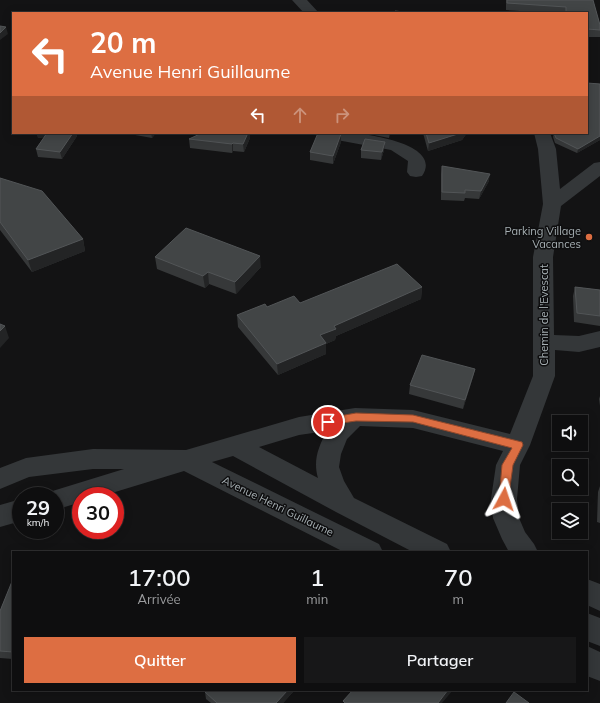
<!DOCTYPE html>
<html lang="fr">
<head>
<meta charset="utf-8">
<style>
	:root { --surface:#0e0e0f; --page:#171718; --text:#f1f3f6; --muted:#9b9c9e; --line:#2e2e2f; --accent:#dd6e42 }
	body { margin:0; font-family:Mulish,sans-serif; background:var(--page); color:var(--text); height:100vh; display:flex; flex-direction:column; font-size:15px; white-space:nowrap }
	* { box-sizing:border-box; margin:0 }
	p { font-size:13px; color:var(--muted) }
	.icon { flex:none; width:22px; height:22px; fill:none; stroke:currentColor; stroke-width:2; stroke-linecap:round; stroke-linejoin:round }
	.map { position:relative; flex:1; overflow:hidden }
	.drawer { position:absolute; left:12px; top:551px; width:576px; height:140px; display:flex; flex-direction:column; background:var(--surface); border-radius:0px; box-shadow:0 2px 10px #0003,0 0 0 1px var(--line) }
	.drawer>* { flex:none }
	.banner { position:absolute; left:12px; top:12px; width:576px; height:122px; border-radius:0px; box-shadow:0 2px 10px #0003,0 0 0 1px var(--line); background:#dd6e42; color:#fff; overflow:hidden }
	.fabs { position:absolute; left:552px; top:415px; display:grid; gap:8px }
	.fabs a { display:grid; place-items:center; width:36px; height:36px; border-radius:0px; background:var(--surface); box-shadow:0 2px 10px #0003,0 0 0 1px var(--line); font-size:20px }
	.speed { position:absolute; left:12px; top:487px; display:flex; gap:8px; font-size:20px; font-weight:700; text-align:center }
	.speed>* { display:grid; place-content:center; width:52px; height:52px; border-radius:50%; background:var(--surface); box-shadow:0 2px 10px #0003,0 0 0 1px var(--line); line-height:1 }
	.speed small { font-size:10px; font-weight:400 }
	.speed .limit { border:6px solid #d22; background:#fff; color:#111 }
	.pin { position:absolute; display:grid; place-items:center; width:34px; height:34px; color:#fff; margin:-17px; border:2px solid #fff; border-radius:50%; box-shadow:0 1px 4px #0007 }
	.me { position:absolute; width:44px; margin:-22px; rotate:5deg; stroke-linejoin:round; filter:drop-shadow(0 0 3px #0008) }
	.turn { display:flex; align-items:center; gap:14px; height:84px; padding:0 12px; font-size:18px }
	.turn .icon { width:52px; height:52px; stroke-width:2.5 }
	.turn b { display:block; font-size:28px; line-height:34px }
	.lanes { display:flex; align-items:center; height:38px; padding:0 12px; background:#0003; justify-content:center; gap:20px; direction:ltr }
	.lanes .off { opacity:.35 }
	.eta { display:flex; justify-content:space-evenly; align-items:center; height:68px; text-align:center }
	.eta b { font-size:24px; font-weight:600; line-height:28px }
	.action { display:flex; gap:8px; margin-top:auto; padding:8px 12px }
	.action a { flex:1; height:46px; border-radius:0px; background:var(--accent); color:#fff; font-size:16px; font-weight:600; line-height:46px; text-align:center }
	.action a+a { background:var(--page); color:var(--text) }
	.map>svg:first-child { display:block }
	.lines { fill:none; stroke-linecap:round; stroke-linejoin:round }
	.minor { fill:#343739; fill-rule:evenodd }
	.wall { fill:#363839 }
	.shaded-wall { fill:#232425 }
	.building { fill:#424546; stroke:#525557 }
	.route { fill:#dd6e42; stroke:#90482b }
	.poi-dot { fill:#dd6e42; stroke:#0e0e0f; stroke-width:1.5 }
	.labels { text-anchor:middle; stroke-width:3; stroke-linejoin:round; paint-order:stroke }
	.poi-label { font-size:11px; fill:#a6afb3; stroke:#0e0e0f; text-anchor:end }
	.street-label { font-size:11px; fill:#a6afb3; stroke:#0e0e0f }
</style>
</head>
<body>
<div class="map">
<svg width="600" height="703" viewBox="0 0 600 703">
	<rect width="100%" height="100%" fill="#131314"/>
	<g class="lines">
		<path class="minor" d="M292,0H307L319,13H304Z
			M330,133C338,133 346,132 354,133C372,135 443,145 422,176L416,177L410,176L407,172L408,161L391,150L337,140Z
			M534,133H550L556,149L560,189L594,163L600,162V176L561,206L553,257L554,335L579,336L600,331V347L579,352L555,350V376L530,445L520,465L517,499L519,518L525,532L534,544L538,552H509L502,539L493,518L491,499L496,465L503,451L413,428L360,426L347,439L341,454L339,467L344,481L354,498L447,544L451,552H413L336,512L233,456L212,462L379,544L383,552H344L184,471L102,496H81V502L55,510V496H44L46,493L124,469H93L29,477L0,489V468L26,458L93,449L186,450L299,417L355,408L413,410L510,434L533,376V257L543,204L538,149ZM327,431C318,447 313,461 318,478L259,447L299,435Z
			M21,499V521L0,527V505Z
			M587,579L600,584V611L587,605Z
			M587,613L600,618V646L587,641Z
			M587,646L600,652V681L587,676Z"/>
	</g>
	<path class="wall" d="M506,0H593L600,25V37H587V13H552L506,10Z
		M587,83L600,84V140L577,153L555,143L553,137L554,133H587Z
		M37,133H77V136L62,159L38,157L36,149L45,137L38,138Z
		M124,133H156L152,138Z
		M250,133V138L244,152L233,151L232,153L190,148L189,139Z
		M369,133H390L389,138L369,134Z
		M423,133H467L462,140L428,151Z
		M341,142L333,164L310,160V152Z
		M385,142L384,150L381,160L361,158V150Z
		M442,166L489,181L479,199L465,198L464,201L441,200V174Z
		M0,178L83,239L85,251L32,272L0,230Z
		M155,257L261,267L236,294L209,284L205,288L157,269Z
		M422,287L421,299L336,336L335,340L326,344V354L278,375L238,327L237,315L267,307Z
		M575,287L600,290V326L574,322L573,296Z
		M475,369L473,377L463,409L409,394L410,385Z
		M600,396V406L599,399Z
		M600,486V523L597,522L598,492Z
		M13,579V659L0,658V611Z
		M207,690H293V692L283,703H211L206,699L205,692Z"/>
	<path class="shaded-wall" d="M6,27L8,34L0,40V33Z
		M37,133H52L53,136L38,138Z
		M73,133H77V136L62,159L60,152Z
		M151,133H156L152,138Z
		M248,133H250V138L244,152L243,144Z
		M461,133H467L462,140L428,151L429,143Z
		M341,134V142L333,164V156Z
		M600,136V140L577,153L578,149Z
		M385,142L384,150L381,160L382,152Z
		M233,143V151L232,153V144Z
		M490,174L489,181L479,199L481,191Z
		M83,239L85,251L32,272L28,260Z
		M260,256L261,267L236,294L235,282Z
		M208,272L209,284L205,288L203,276Z
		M422,287L421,299L336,336L335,340L326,344V354L278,375L277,364L334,326Z
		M5,326L9,338L0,348V331Z
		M475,369L473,377L463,409L465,400Z
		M288,690H293V692L283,703H276Z
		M448,690H453L442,703H438Z"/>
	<path class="building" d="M507,0H593L600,25V30L587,29V13H566V7L507,3Z
		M395,11L413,13H394Z
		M0,26L6,27L0,33Z
		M587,83L600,84V136L578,149L556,138L554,133H587Z
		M47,133H73L60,152L36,149Z
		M202,133H248L243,144L233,143L232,144L189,139Z
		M318,133H336L341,134L333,156L310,152Z
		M426,133H461L429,143Z
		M365,139L385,142L382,152L361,150Z
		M442,166L490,174L481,191L465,190V193L442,192Z
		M0,178L42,191L83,239L28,260L0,222Z
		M186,228L260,256L235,282L208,272L203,276L155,257Z
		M397,264L422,287L334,326L336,329L320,335L326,343L277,364L237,315L265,304L267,307L294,296L300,303Z
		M575,287L600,290V316L577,313Z
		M0,324L5,326L0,331Z
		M422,355L475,369L465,400L410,385Z
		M13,579V652L0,651V611Z
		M207,690H288L276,703H217L205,692Z
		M353,690H448L438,703H345L343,701Z
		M514,692L529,703H506Z"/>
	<path class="route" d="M356,413L413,415L522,442L523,445L513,465L508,502L504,503L501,502L499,499L502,465L512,448L413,422L356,421L328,425L324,424L323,422L324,419L328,418Z"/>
	<circle class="poi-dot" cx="589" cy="237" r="4"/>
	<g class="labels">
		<g class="poi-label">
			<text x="581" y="235">Parking Village<tspan x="581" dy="13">Vacances</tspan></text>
		</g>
		<g class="street-label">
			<text transform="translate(544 315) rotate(-90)" y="4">Chemin de l'Evescat</text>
			<text transform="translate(278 506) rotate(26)" y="4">Avenue Henri Guillaume</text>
		</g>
	</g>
</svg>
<div class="fabs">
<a><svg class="icon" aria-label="sound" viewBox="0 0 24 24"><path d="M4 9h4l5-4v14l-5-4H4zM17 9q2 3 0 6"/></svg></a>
<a><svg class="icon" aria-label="search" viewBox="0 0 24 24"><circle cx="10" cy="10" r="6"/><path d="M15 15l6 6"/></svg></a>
<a><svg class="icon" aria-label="layers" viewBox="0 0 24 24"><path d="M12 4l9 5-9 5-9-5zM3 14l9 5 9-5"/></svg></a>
</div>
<div class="speed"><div>29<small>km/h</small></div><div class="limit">30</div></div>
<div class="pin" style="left:328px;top:422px;background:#d93025"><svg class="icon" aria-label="arrive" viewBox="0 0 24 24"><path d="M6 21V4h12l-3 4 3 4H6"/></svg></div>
<svg class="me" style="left:504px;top:499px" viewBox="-20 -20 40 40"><path d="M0-17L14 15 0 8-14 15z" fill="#dd6e42" stroke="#fff" stroke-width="4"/></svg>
<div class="banner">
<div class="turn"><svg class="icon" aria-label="left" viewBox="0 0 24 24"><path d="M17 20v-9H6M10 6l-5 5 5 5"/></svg><div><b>20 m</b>Avenue Henri Guillaume</div></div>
<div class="lanes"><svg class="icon" aria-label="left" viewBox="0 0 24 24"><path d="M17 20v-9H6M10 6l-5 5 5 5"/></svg><svg class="icon off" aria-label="ahead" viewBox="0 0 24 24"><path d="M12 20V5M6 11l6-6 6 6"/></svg><svg class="icon off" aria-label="right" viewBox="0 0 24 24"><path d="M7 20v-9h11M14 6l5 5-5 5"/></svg></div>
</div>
<section class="drawer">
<div class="eta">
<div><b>17:00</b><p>Arrivée</p></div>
<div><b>1</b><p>min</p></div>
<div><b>70</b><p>m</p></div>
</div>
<div class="action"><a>Quitter</a><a>Partager</a></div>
</section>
</div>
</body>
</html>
